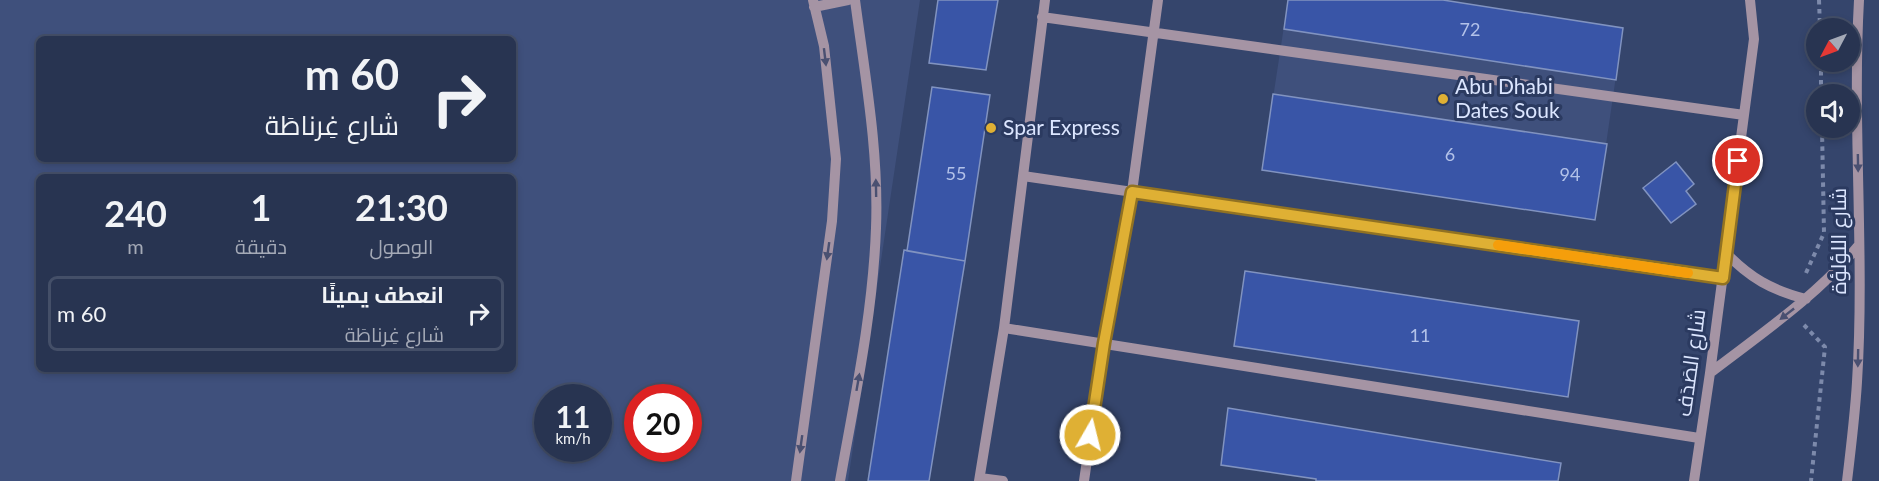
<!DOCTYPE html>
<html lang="ar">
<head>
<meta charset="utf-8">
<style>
	:root { --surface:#283451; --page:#343f5b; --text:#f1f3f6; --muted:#a5aab7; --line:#444f68 }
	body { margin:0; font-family:Lato,Cairo,sans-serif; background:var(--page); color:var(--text); direction:rtl; height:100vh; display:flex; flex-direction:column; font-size:22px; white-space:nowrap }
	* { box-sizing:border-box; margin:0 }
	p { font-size:20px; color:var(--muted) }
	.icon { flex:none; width:33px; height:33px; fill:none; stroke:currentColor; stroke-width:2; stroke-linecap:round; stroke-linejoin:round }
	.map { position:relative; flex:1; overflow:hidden; direction:ltr }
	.side { position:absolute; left:36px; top:174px; width:480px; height:198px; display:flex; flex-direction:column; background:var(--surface); border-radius:9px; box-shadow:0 3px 9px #0003,0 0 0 2px var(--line); direction:rtl }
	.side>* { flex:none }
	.guide { position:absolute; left:36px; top:36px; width:480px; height:126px; border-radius:9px; box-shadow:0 3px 9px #0003,0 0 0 2px var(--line); direction:rtl; background:#283451; color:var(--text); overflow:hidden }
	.needle { width:39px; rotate:229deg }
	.fabs { position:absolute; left:1806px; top:18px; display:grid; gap:12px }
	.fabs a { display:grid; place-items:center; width:54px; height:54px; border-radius:50%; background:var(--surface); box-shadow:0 3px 9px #0003,0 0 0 2px var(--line); font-size:30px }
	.speed { position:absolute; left:534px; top:384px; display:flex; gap:12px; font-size:30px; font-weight:700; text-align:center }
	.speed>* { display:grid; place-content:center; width:78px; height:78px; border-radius:50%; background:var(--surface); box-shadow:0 3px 9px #0003,0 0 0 2px var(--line); line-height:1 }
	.speed small { font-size:15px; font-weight:400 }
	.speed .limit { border:9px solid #d22; background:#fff; color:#111 }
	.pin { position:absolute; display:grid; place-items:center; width:51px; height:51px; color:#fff; margin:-26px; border:3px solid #fff; border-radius:50%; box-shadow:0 2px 6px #0007 }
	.me { position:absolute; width:66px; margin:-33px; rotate:8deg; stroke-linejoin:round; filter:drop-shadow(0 0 4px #0008) }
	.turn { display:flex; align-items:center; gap:21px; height:126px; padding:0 18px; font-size:27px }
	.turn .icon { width:78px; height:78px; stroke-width:2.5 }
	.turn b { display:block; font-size:42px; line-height:51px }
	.eta { display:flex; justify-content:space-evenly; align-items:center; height:102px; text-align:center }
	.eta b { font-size:36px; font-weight:700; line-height:42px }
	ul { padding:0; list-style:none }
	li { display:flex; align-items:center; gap:18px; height:75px; margin:0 12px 9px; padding:0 6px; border:3px solid var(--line); border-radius:9px }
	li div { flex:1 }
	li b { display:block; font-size:22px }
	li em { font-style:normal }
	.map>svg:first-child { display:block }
	.built { fill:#3f507c; fill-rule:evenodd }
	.building { fill:#3955a7; stroke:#8193c0; stroke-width:1.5 }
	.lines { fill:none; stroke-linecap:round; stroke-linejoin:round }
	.path { stroke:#7d8aab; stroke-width:4; stroke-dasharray:4.5 4.5; stroke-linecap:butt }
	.minor { stroke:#a594a4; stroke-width:10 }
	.oneway { fill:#4a5071 }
	.route-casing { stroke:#917222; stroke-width:15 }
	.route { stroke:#dfb034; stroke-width:10 }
	.slow { stroke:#f59e0b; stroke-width:10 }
	.poi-dot { fill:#dfb034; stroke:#2b3a60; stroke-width:2 }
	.labels { text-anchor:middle; stroke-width:6; stroke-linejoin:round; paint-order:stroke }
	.number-label { font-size:18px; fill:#b3c2e9 }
	.poi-label { font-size:21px; fill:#dce6ff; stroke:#2b3a60; text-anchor:start }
	.street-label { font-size:21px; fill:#dce6ff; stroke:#2b3a60 }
</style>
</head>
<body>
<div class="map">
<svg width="1879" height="481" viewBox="0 0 1879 481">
	<rect width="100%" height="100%" fill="#35456c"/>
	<path class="built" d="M0,0H920L848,481H0ZM39,39H513V159H39ZM39,177H513V369H39ZM548,398H598V448H548ZM638,398H688V448H638Z
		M1288,0H1443L1623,28L1595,220L1262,170Z"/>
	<path class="building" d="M938,0H998L986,70L929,63Z
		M1288,0H1443L1623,28L1616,80L1284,29Z
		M932,87L990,95L965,261L907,251Z
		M1273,94L1607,144L1595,220L1262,170Z
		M1676,162L1694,184L1686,191L1696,204L1671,223L1643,188Z
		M904,250L965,261L929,481H868Z
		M1245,271L1579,321L1568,397L1234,346Z
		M1228,408L1561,463L1558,481H1316V479L1221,465Z"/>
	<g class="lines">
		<path class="path" d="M1819,0L1820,28
			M1821,62V94
			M1806,273L1824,233L1822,128
			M1804,325L1825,347L1811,481"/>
		<path class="minor" d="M814,7L848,0
			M1042,17L1744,115
			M1023,176L1723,278
			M1725,252C1750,278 1771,290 1806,299
			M1004,328L1699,438
			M1710,373C1762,333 1817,296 1859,245
			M980,478L1003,481
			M796,481L832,221L836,159L824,46L813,0
			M840,481C855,397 873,313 876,228C879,151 865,76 855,0
			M979,481L1004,328L1045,0
			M1084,481L1104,343L1132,192L1158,0
			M1694,481L1710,373L1754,39L1750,0
			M1847,481C1851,448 1855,415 1857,382C1865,255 1852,127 1859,0"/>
	</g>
	<defs><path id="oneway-solid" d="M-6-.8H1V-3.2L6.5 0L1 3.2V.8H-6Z" transform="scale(1.5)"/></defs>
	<g class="oneway">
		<use href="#oneway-solid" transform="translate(825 57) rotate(83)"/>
		<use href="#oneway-solid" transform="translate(1858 163) rotate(89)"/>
		<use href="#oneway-solid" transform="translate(876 188) rotate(-91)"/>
		<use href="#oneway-solid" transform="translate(828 251) rotate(98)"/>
		<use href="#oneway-solid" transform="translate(1787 314) rotate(142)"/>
		<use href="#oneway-solid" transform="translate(1858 358) rotate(91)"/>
		<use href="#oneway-solid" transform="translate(858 382) rotate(-80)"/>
		<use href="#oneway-solid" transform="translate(801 444) rotate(98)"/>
	</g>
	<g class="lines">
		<g class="route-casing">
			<path id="route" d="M1090,435L1104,343L1132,192L1723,278L1738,161"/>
		</g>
		<use href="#route" class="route"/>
		<path class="slow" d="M1498,245L1688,273"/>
	</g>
	<g class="poi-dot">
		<circle cx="1443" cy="99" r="6"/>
		<circle cx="991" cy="128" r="6"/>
	</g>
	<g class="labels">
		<g class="number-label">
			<text x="1470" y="36">72</text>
			<text x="1450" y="161">6</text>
			<text x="956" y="180">55</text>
			<text x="1570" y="181">94</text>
			<text x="1420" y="342">11</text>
		</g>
		<g class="poi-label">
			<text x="1455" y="94">Abu Dhabi<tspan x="1455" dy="24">Dates Souk</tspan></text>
			<text x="1003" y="135">Spar Express</text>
		</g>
		<g class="street-label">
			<text transform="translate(1839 241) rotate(-90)" y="7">شارع اللؤلؤة</text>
			<text transform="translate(1691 363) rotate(-82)" y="7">شارع الصَدَف</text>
		</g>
	</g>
</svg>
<div class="fabs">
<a><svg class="needle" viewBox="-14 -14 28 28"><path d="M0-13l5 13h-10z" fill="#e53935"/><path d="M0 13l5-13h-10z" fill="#a5aab7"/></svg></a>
<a><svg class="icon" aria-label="sound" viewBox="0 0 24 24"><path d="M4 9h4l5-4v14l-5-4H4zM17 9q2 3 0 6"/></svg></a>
</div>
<div class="speed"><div>11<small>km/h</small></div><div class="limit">20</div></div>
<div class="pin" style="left:1738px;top:161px;background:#d93025"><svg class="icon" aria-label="arrive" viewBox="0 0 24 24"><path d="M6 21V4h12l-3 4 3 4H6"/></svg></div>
<svg class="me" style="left:1090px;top:435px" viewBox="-20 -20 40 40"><circle r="17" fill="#dfb034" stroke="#fff" stroke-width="3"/><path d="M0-11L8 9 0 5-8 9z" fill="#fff"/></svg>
<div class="guide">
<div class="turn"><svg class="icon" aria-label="right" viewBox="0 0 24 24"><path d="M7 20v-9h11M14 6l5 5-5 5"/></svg><div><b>60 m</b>شارع غِرناطَة</div></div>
</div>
<section class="side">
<div class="eta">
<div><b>21:30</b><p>الوصول</p></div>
<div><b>1</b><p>دقيقة</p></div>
<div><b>240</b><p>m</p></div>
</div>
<ul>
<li><svg class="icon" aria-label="right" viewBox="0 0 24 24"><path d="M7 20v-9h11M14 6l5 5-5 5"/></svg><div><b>انعطف يمينًا</b><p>شارع غِرناطَة</p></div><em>60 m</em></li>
</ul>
</section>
</div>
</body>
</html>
